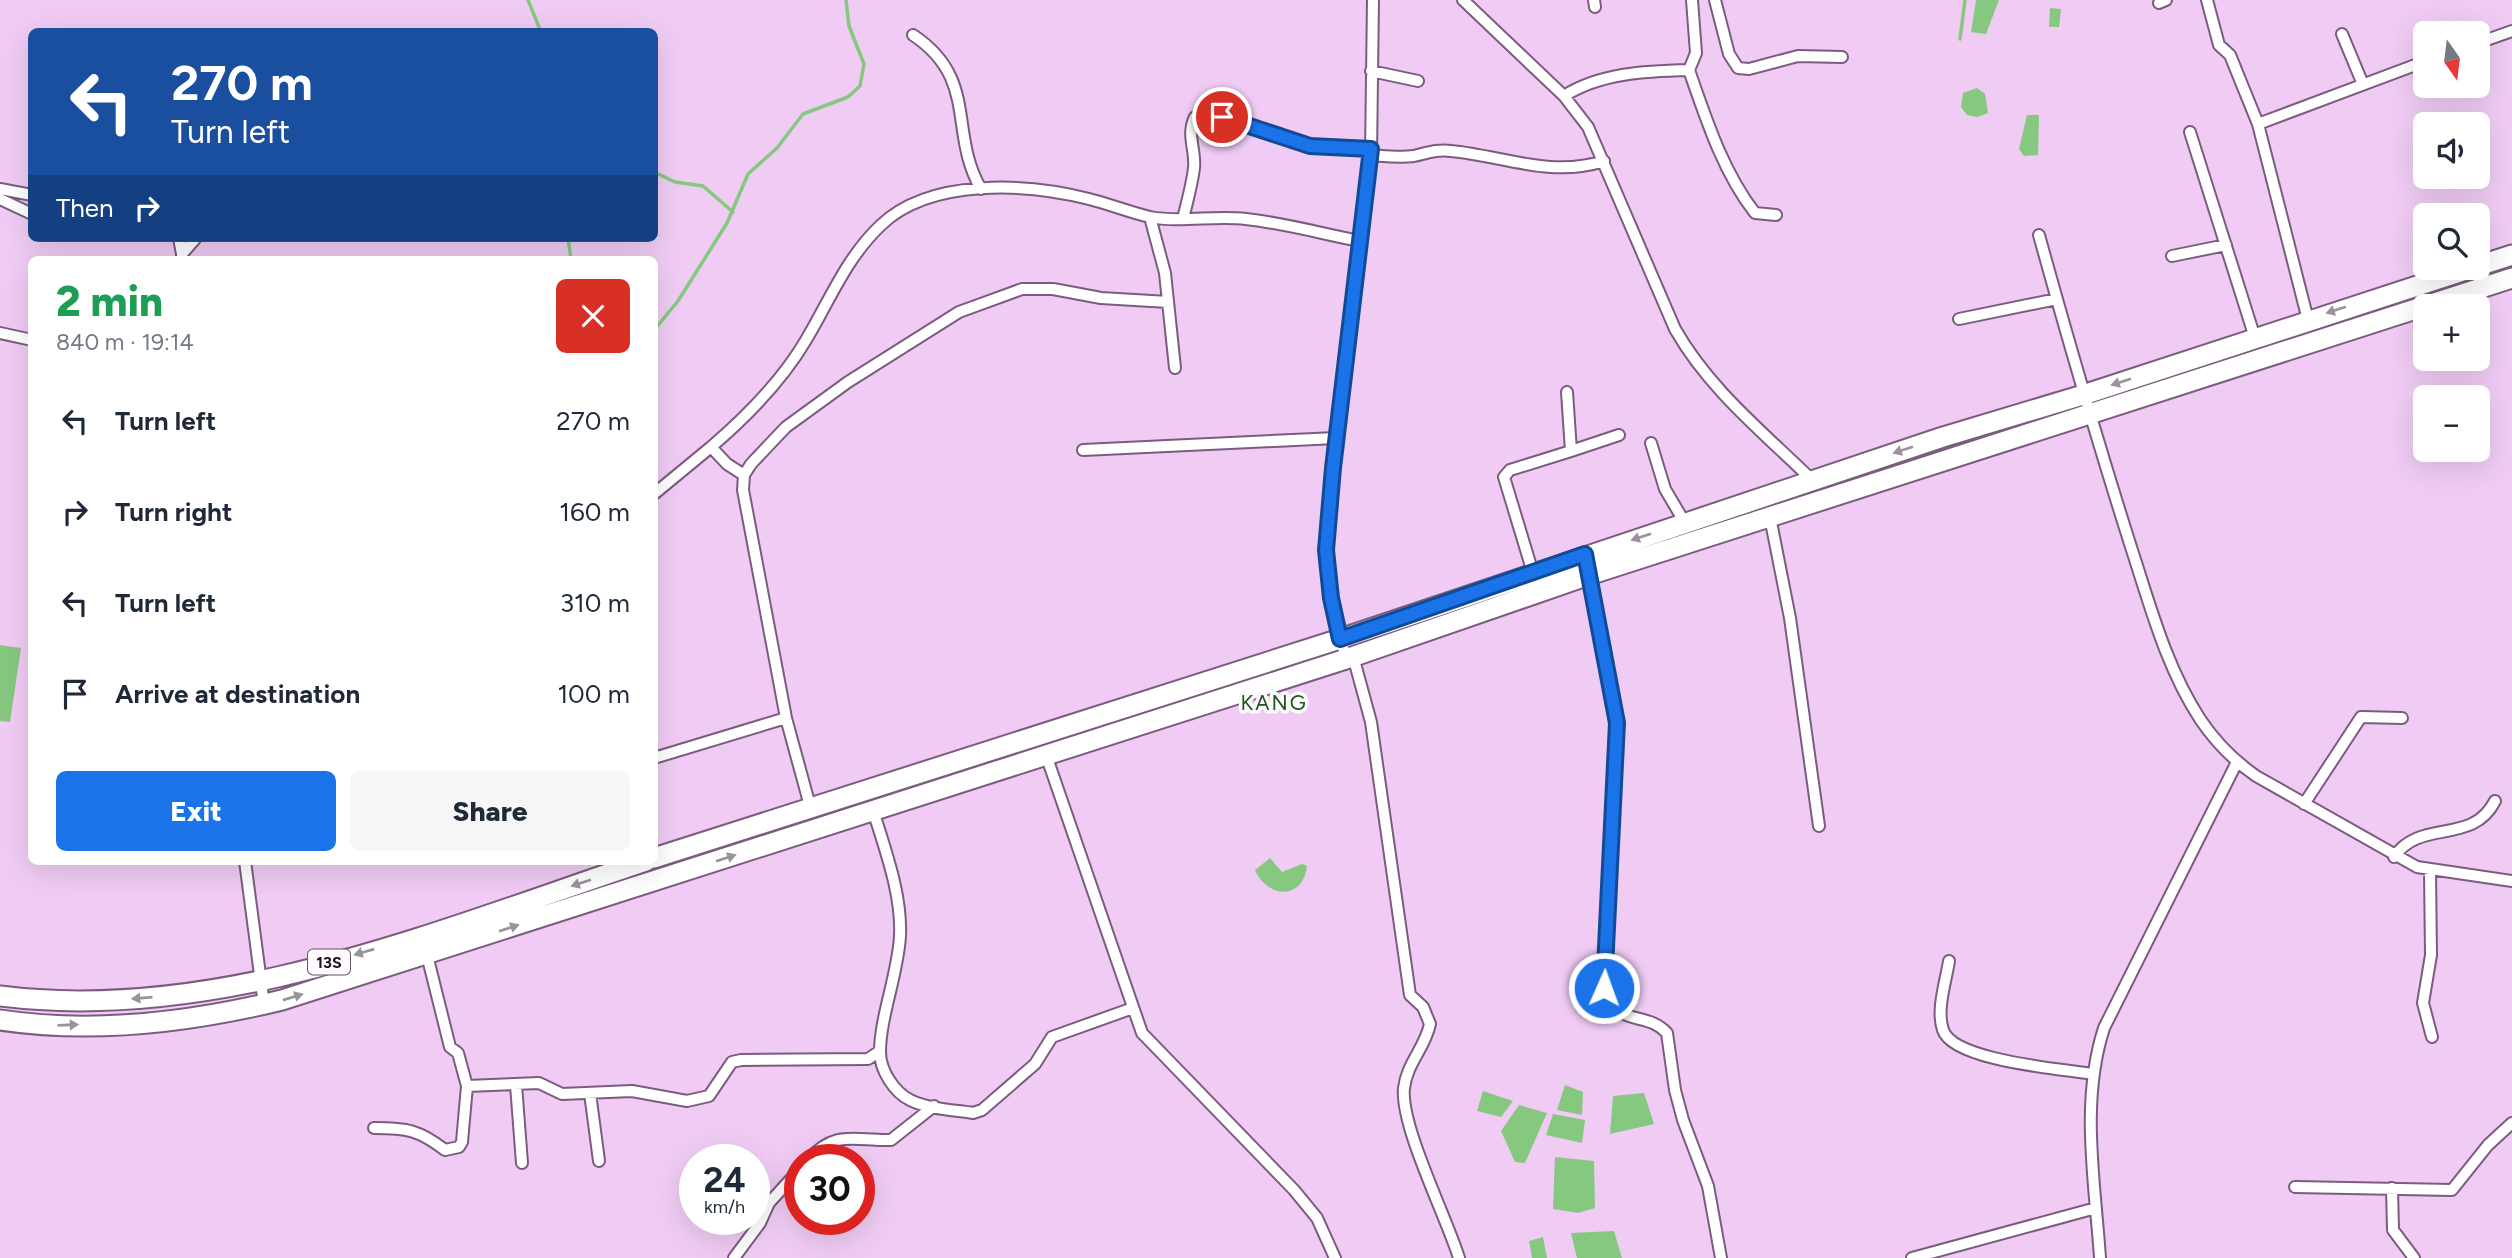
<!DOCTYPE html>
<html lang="en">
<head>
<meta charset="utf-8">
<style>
	:root { --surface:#fff; --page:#f6f6f7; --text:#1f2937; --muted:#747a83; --accent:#1a73e8 }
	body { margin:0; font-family:Figtree,sans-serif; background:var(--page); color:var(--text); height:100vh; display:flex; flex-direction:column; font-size:26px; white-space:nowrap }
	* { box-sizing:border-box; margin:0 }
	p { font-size:23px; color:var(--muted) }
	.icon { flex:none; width:38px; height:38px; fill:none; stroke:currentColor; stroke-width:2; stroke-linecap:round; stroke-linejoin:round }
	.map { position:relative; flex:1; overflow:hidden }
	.sheet { position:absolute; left:28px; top:256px; width:630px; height:609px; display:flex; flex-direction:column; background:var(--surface); border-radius:10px; box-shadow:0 7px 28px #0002 }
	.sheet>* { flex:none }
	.banner { position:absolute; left:28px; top:28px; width:630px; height:214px; border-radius:10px; box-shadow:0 7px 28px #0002; background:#1a4fa0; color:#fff; overflow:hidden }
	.needle { width:46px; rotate:166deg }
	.fabs { position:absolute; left:2413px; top:21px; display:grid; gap:14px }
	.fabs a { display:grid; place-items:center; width:77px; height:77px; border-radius:10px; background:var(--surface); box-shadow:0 7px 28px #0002; font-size:35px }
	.speed { position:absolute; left:679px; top:1144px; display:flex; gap:14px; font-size:35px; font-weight:700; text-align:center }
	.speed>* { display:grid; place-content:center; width:91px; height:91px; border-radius:50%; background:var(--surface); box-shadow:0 7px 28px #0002; line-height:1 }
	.speed small { font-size:18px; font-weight:400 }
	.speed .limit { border:10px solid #d22; background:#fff; color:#111 }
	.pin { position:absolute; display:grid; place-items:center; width:60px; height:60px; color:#fff; margin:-30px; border:4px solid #fff; border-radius:50%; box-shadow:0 2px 7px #0007 }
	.me { position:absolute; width:77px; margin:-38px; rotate:2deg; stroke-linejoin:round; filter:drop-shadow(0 0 5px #0008) }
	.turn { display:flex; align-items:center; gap:24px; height:147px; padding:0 28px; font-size:32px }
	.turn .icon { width:91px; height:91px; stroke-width:2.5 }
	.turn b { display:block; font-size:49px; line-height:60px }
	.then { display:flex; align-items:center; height:66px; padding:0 28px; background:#0003; gap:14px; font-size:26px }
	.round { display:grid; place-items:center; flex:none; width:74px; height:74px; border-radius:10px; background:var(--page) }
	.headline { display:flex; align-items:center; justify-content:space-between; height:119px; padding:0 28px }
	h1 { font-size:42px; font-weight:800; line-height:52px; color:#1e9e55 }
	.action { display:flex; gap:14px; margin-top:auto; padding:14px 28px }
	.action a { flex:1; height:80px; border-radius:10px; background:var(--accent); color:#fff; font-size:28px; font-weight:800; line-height:80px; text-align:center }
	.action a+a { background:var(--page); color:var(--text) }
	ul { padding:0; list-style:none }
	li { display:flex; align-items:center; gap:21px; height:91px; padding:0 28px }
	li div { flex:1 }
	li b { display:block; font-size:26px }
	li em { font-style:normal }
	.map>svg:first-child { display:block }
	.water { fill:#86c880 }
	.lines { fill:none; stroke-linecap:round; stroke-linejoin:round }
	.stream { stroke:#86c880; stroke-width:3.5 }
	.street-casing { stroke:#7b5c7f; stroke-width:14 }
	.highway-casing { stroke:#7b5c7f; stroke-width:23 }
	.street { stroke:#fff; stroke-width:10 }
	.highway { stroke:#fff; stroke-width:19 }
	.oneway { fill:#99949a }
	.route-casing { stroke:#114b97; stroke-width:18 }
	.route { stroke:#1a73e8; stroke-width:12 }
	.labels { text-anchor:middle; stroke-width:7; stroke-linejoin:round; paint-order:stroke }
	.shield { fill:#fdfafe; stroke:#605762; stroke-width:2 }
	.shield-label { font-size:16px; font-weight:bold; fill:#1d111f }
	.quarter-label { font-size:21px; letter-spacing:2px; fill:#21531e; stroke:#fdfafe }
</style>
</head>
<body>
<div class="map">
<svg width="2512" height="1258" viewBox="0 0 2512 1258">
	<rect width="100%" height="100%" fill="#f0ccf4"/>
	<path class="water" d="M1976,0H1999L1986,34L1971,32Z
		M2050,8L2061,9L2059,27H2049Z
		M1977,88L1985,94L1988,113L1977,117L1967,115L1961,107L1963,93Z
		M2027,115H2039L2038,155L2024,156L2019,149Z
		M0,645L21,648L10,722L0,721Z
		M1270,858L1282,872L1302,864L1307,866C1303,901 1267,898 1255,870Z
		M1565,1085L1583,1092L1582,1115L1557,1110Z
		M1483,1091L1513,1101L1501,1117L1477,1111Z
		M1644,1093L1654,1124L1610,1134L1613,1096Z
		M1519,1105L1547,1113L1525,1163L1515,1162L1501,1131Z
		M1553,1114L1585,1120L1582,1143L1546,1135Z
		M1555,1157L1594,1161L1595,1208L1578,1213L1553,1209Z
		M1614,1231L1622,1258H1577L1571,1233Z
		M1543,1237L1547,1258H1532L1529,1241Z"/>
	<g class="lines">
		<path class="stream" d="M528,0L541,32
			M1960,39L1965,0
			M654,172L675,182L703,186L733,212
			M568,238L571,259
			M654,330L678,301L727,223L748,174L777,148L803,114L848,97L860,86L864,64L849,26L846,0"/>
		<g class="street-casing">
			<path id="street" d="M1463,0L1564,96L1588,127L1675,329C1709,389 1763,432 1812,480
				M1594,0L1595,7
				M1692,0L1696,53L1689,70C1706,119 1723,172 1755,213L1776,215
				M1715,0L1729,54L1738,68L1749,69L1798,56L1842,57
				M2207,0L2219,45L2230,55L2258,124L2308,320
				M2159,3L2166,0
				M2342,34L2362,82
				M913,35C979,79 948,132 981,189
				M2478,43L2512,31
				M1371,71L1418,81
				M1564,96C1600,73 1646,71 1689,70
				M2258,124L2426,61
				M2190,132L2255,338
				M1371,155C1385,156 1399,158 1414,156C1427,153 1437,149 1451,151C1504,156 1550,178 1604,161
				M0,189L32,195
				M0,199L32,214
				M1150,217L1165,273L1175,368
				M1183,219C1187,202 1192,185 1194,168C1196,150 1186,135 1195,117C1225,110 1279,140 1311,146C1330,149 1351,148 1371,149
				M2039,235C2068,340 2098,443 2131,547C2150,605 2166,667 2200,719C2216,743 2233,760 2256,776L2417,867L2512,881
				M179,238L182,254
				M2172,256L2226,245
				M182,259V254L196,238
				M1959,319L2057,299
				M0,333L32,340
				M1651,443L1665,489L1685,523
				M1083,450L1336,438
				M1571,451L1619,435
				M744,475L727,464L711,447C745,418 783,379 806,340C830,300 846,258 881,225C930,178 1027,183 1089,199C1109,204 1129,212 1150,217C1181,223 1214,215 1246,219C1284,223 1323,234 1360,241
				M654,494L711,447
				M1770,517L1790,618L1819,826
				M1588,571L1617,723L1603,988C1618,1029 1646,1010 1667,1033L1675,1090L1683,1120L1708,1186L1721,1258
				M1533,573L1504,477L1510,470L1571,451L1567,392
				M1353,656L1371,722L1410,995L1423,1007L1430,1024C1425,1048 1407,1063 1404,1088C1400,1126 1447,1218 1459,1258
				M1346,659L1331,599L1326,550L1333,468L1371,155L1373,0
				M1045,752L1142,1033L1294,1190L1317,1218L1335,1258
				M654,758L786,718
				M2304,804L2361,717L2402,718
				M810,806L786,718L743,490L744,475L751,464L786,427L848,382L959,312L1022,289H1053L1101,298L1168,302
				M873,810C885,850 902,894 900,936C898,974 880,1017 880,1052C880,1070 894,1092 910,1100C928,1109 954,1110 973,1113L982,1110L1035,1064L1052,1037L1133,1008
				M2394,857C2420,818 2472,846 2495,801
				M245,861L264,1005
				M2430,871L2431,955L2423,1003L2432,1037
				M427,955L450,1047L458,1053L467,1086L539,1083L562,1094L632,1091L687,1101L709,1096L732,1062L741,1060L868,1059L880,1051
				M1949,961C1946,981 1936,1010 1943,1030C1953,1061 2063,1069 2093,1074
				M516,1085L522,1163
				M590,1093L599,1161
				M374,1128C407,1128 419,1130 445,1150L459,1147L462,1142L467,1086
				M808,1160C836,1129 854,1141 891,1140L934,1106
				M2295,1187L2452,1190L2488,1145L2512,1123
				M2392,1188L2393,1230L2414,1258
				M734,1258L760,1223L769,1203L800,1169
				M1912,1258L2096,1208
				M2100,1258C2095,1182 2080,1102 2104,1028L2237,762"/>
		</g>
		<g class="highway-casing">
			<path id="highway" d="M2478,266L2512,255
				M654,858L1340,639L1943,437L2083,395L2472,268
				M0,996C219,1024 441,929 646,861
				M0,1020C92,1034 192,1022 282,1000L1346,659L1589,575L2512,278"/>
		</g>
		<use href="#street" class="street"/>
		<use href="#highway" class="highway"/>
	</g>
	<defs><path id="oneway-solid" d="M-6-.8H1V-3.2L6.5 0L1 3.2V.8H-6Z" transform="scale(1.75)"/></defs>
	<g class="oneway">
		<use href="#oneway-solid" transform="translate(2336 310) rotate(162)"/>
		<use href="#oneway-solid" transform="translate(2121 382) rotate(162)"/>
		<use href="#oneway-solid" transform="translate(1903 450) rotate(162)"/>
		<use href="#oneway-solid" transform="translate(1641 537) rotate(162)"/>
		<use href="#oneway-solid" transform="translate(726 858) rotate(-18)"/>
		<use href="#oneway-solid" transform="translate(581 883) rotate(162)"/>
		<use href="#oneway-solid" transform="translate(509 928) rotate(-18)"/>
		<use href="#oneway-solid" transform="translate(364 952) rotate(164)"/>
		<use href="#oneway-solid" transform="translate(293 997) rotate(-17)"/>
		<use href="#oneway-solid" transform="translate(142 998) rotate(175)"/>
		<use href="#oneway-solid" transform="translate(68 1025) rotate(-2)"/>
	</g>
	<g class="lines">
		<g class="route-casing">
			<path id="route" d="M1222,117L1310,146L1371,149L1333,468L1326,550L1331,598L1340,639L1585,554L1617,723L1604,988"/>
		</g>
		<use href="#route" class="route"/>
	</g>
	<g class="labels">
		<rect class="shield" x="308" y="949.5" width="42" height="25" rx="5"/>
		<g class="shield-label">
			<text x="329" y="968">13S</text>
		</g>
		<g class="quarter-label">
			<text x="1274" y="710">KANG</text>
		</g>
	</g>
</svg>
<div class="fabs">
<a><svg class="needle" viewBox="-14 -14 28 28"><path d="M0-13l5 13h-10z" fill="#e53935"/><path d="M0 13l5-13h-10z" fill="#747a83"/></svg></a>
<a><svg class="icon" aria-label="sound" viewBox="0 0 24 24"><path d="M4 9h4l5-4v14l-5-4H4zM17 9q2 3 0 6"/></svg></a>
<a><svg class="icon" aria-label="search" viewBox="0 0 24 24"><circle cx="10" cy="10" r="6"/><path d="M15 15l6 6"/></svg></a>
<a>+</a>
<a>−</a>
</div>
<div class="speed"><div>24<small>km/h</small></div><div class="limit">30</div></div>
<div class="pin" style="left:1222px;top:117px;background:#d93025"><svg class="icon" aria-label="arrive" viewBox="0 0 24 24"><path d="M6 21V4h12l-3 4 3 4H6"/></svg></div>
<svg class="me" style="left:1604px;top:988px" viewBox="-20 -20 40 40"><circle r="17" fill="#1a73e8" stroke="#fff" stroke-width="3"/><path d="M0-11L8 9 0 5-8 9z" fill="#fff"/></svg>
<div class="banner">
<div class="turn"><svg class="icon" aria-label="left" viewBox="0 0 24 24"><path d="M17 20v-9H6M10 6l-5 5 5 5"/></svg><div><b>270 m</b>Turn left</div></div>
<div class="then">Then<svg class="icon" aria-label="right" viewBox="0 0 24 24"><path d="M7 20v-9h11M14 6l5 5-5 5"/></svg></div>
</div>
<section class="sheet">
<div class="headline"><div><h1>2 min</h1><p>840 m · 19:14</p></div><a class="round" style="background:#d93025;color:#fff"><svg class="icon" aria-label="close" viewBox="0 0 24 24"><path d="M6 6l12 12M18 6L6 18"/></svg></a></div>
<ul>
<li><svg class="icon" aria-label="left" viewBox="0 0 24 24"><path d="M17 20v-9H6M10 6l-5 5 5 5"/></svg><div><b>Turn left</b></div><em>270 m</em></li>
<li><svg class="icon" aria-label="right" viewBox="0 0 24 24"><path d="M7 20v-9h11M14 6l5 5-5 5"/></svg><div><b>Turn right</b></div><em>160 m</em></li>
<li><svg class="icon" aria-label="left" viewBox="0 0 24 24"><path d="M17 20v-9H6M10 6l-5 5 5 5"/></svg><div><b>Turn left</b></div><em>310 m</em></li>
<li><svg class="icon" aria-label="arrive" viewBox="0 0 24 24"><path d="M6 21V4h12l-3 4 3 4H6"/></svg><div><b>Arrive at destination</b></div><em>100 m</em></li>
</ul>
<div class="action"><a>Exit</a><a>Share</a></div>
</section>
</div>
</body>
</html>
